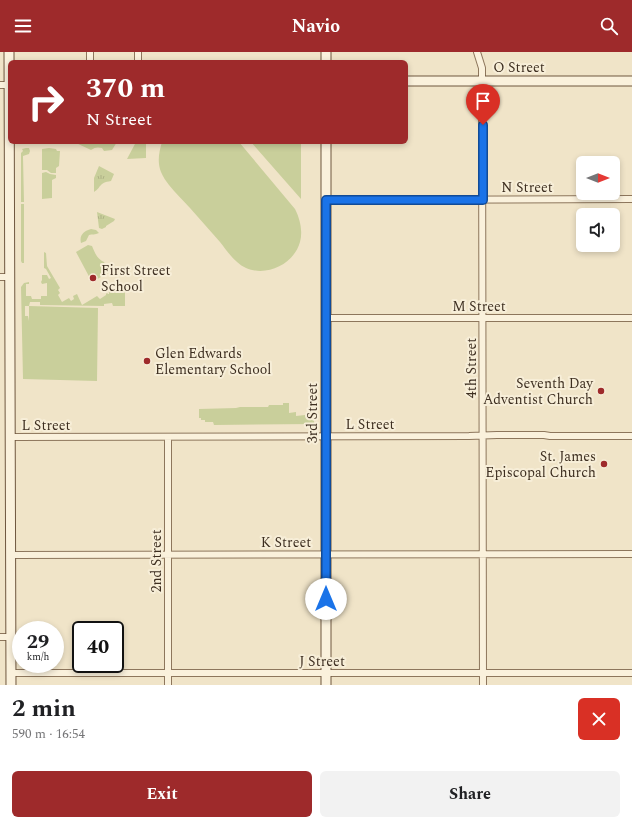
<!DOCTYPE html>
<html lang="en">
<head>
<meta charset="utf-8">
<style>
	:root { --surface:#fff; --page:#f2f2f2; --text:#202124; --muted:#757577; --accent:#9e2a2b }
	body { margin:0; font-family:Spectral,serif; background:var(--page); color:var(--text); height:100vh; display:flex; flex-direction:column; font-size:15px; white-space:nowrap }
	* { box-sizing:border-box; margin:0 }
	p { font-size:13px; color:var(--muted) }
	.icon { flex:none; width:22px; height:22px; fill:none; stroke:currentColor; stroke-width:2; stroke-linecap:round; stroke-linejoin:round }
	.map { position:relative; height:633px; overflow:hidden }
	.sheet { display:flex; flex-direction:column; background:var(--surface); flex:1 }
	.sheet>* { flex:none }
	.hud { position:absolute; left:8px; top:8px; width:400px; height:84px; border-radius:6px; box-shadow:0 2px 6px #0003; background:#9e2a2b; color:#fff; overflow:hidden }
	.needle { width:26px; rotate:90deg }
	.controls { position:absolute; left:576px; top:104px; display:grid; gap:8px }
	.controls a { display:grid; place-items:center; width:44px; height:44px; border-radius:6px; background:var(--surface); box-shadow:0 2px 6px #0003; font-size:20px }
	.speed { position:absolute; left:12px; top:569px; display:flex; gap:8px; font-size:20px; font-weight:700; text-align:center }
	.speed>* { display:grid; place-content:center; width:52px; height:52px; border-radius:50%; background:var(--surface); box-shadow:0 2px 6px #0003; line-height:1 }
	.speed small { font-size:10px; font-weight:400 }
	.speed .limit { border:2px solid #111; border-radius:6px; background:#fff; color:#111 }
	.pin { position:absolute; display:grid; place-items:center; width:34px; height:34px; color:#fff; margin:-41px -17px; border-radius:50% 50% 50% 0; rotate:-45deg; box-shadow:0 0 4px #0007 }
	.pin .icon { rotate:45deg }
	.me { position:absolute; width:44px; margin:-22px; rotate:0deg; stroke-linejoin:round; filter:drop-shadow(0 0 3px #0008) }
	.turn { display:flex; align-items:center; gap:14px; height:84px; padding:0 12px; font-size:18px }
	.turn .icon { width:52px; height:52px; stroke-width:2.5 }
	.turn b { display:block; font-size:28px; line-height:34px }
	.round { display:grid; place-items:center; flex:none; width:42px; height:42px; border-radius:6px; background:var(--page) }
	.overview { display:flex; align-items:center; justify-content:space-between; height:68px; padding:0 12px }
	h1 { font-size:24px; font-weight:700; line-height:30px }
	.primary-button { display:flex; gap:8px; margin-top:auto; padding:8px 12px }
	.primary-button a { flex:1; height:46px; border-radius:6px; background:var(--accent); color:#fff; font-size:16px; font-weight:700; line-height:46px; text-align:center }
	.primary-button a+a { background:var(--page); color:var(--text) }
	header { display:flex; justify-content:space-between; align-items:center; height:52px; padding:0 12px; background:var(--accent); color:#fff; font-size:18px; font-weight:700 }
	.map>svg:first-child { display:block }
	.grass { fill:#c9cf9b }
	.park { fill:url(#park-tufts) }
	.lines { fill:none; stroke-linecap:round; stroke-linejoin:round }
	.street-casing { stroke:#8d765c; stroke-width:8 }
	.secondary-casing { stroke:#6f573f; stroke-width:11 }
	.street { stroke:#faf1dc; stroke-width:6 }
	.secondary { stroke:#faf1dc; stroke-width:9 }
	.route-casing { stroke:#114b97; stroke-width:10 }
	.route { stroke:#1a73e8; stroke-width:7 }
	.poi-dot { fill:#9e2a2b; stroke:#f7eed8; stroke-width:1.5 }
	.labels { text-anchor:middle; stroke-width:4; stroke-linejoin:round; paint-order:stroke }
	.street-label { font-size:14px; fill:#3d2e20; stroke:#f7eed8 }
	.poi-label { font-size:14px; fill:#3d2e20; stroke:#f7eed8; text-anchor:start }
</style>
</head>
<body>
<header><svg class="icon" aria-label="menu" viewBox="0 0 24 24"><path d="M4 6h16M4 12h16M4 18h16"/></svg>Navio<svg class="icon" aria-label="search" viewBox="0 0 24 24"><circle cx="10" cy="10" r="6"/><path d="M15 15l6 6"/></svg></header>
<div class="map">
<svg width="632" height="633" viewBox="0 0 632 633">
	<defs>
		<pattern id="park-tufts" width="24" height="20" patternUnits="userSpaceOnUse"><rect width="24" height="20" fill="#c9cf9b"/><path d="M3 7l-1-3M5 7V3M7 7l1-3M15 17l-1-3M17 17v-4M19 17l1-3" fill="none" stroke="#aeb285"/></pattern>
	</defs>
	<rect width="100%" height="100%" fill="#f0e4c8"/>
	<path class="grass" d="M74,90H117L112,98L104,99L102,96C98,95 95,95 91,98Z
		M136,90H146V106L127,107Z
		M162,90H239L295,157C300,167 303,179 300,190C294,212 267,225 246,216C235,211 227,199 220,190C210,179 200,167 190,156C183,148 175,141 169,133C166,129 163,125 161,120C157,110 159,100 162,90Z
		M251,90H301V147Z
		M26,96H29L30,99L29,102L23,104V105L24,150H21V101L23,99L22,97Z
		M49,96L56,97L57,99H60L59,114L56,116V121H51L47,118H42V97Z
		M46,120L50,122L56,123V126L52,128V146L42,147V121Z
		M21,152H24V211H22L21,209Z
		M91,177L96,178L99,181C95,183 92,182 89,183L86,189L81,191C79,183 84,179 91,177Z
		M88,193L92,194C95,201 97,207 104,210L110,220L92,230L76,200Z
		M44,200L46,201L47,214L60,236L58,238L60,241L58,243L62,250L69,246L71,249L74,247L73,244L77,242L82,253L97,244L100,247L106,243V242L107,241L108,242H109V240L115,237V238L117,236L125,232V254H113L112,251L104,252V254L40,253V250H30L29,254H25V264H28L29,269V254L98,256L97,329L23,327L21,235L24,231L29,230V232H26V244H31L32,247H41V244H47V231L42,232L41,230L42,228V223H47L49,227L51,226L46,217L44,216Z
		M283,351H289V361L296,360V364L305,363L306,361L314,360V372L214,373L213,370H205V368H201V366H199V357L236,356L240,355H268L269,353H283Z"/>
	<path class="park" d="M99,114L114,122L111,129C98,131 102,135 94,140V126Z
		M97,160L115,167L114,169L106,174V175L102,177L99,176Z"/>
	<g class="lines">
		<g class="street-casing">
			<path id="street" d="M90,0V10
				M138,0V10
				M477,0L482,16V29L483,633
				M0,33H9
				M326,148L632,147
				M0,225H10
				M326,266H632
				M11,385L469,384L497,383H544L550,384H632
				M168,385V633
				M11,503L632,502
				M0,585H11
				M11,621H632"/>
		</g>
		<g class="secondary-casing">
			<path id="secondary" d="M9,0L11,633
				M326,10V0
				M406,29H632
				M326,90V633"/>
		</g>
		<use href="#street" class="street"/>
		<use href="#secondary" class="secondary"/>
	</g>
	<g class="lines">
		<g class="route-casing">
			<path id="route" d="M326,547V148H483V73"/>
		</g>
		<use href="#route" class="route"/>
	</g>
	<g class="poi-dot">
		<circle cx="93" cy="226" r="4"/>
		<circle cx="147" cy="309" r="4"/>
		<circle cx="601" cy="339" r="4"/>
		<circle cx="604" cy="412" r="4"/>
	</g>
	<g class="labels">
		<g class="street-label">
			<text x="519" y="20">O Street</text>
			<text x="527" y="140">N Street</text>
			<text x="479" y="259">M Street</text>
			<text transform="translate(471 316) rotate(-90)" y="5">4th Street</text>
			<text transform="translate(312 361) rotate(-90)" y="5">3rd Street</text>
			<text x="370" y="377">L Street</text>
			<text x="46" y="378">L Street</text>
			<text x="286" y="495">K Street</text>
			<text transform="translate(156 509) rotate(-90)" y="5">2nd Street</text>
			<text x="322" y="614">J Street</text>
		</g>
		<g class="poi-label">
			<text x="101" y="223">First Street<tspan x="101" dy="16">School</tspan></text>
			<text x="155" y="306">Glen Edwards<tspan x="155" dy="16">Elementary School</tspan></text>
			<text x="593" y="336" text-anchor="end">Seventh Day<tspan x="593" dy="16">Adventist Church</tspan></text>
			<text x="596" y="409" text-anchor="end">St. James<tspan x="596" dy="16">Episcopal Church</tspan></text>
		</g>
	</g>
</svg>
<div class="controls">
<a><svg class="needle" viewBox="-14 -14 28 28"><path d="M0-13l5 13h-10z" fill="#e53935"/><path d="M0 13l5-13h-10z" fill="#757577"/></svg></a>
<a><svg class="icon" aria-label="sound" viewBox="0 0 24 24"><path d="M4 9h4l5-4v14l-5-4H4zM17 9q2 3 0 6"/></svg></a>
</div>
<div class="speed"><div>29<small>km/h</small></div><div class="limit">40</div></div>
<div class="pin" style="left:483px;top:73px;background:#d93025"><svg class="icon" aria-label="arrive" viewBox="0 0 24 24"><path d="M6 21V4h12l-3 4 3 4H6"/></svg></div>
<svg class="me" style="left:326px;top:547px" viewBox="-20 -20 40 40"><circle r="19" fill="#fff"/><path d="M0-13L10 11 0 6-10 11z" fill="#1a73e8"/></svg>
<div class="hud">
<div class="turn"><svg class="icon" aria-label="right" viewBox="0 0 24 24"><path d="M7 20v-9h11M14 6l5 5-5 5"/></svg><div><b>370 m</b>N Street</div></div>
</div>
</div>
<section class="sheet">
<div class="overview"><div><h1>2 min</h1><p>590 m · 16:54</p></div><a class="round" style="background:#d93025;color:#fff"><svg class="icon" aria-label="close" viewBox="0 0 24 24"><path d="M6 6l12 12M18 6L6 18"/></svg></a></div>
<div class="primary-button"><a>Exit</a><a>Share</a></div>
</section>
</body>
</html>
